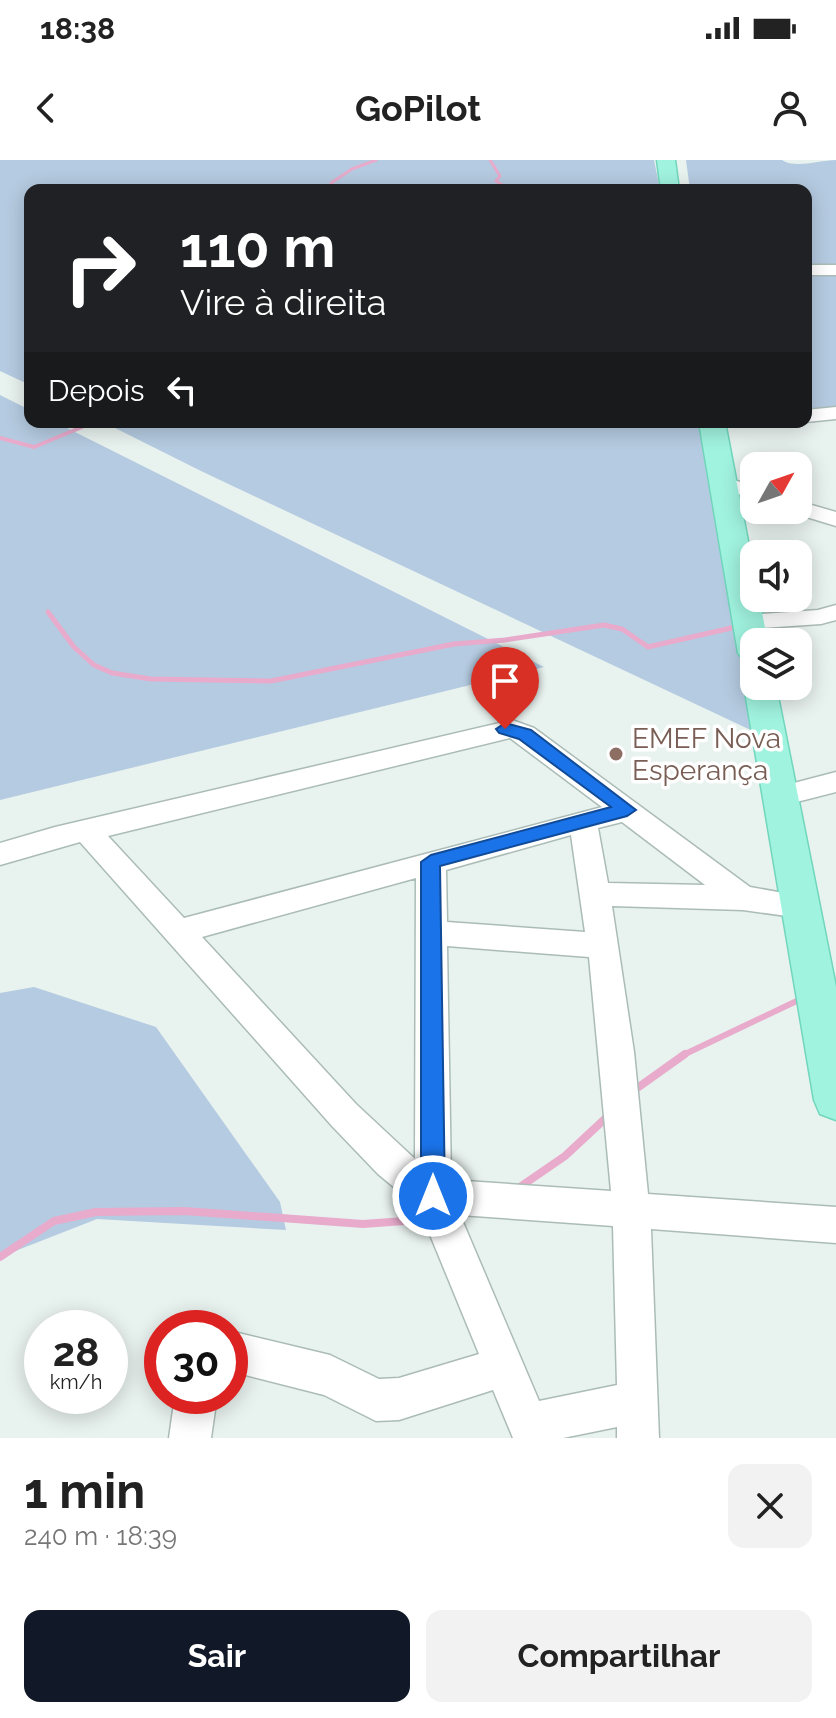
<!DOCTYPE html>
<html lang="pt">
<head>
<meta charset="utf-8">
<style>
	:root { --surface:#fff; --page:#f2f2f2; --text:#222; --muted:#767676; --accent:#111827 }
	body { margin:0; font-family:Raleway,sans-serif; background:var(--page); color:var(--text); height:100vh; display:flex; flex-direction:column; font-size:30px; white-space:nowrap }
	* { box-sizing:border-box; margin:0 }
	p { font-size:26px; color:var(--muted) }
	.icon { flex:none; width:44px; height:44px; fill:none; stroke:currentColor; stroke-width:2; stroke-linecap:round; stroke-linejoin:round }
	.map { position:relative; height:1278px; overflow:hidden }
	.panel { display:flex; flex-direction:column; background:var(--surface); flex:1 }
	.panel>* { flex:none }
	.banner { position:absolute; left:24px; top:24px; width:788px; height:244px; border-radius:16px; box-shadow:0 4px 20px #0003; background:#202124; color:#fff; overflow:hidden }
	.needle { width:52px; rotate:50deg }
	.controls { position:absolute; left:740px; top:292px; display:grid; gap:16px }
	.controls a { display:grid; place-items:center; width:72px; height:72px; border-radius:16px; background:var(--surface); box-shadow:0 4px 20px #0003; font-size:40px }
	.speed { position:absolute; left:24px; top:1150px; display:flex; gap:16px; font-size:40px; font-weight:700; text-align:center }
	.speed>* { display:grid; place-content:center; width:104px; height:104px; border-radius:50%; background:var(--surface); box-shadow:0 4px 20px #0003; line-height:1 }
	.speed small { font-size:20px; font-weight:400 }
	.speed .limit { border:12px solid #d22; background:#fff; color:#111 }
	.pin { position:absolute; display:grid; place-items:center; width:68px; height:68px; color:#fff; margin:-82px -34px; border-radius:50% 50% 50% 0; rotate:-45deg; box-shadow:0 0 8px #0007 }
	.pin .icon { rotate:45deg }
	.me { position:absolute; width:88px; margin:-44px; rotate:0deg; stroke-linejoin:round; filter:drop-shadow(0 0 6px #0008) }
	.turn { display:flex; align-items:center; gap:28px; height:168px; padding:0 24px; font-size:36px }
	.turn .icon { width:104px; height:104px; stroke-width:2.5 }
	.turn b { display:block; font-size:56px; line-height:68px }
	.then { display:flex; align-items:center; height:76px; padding:0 24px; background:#0003; gap:16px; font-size:30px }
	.round { display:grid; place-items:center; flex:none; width:84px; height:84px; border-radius:16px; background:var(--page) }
	.head { display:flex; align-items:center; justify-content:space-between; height:136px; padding:0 24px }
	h1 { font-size:48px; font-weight:700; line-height:60px }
	.primary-button { display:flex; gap:16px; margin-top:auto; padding:16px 24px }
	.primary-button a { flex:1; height:92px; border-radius:16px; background:var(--accent); color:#fff; font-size:32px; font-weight:700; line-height:92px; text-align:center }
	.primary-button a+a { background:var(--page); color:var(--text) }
	.status { display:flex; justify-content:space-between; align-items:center; height:56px; padding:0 40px; background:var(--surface); direction:ltr }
	.status svg { height:22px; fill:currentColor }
	header { display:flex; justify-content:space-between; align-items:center; height:104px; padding:0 24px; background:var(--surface); font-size:36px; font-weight:700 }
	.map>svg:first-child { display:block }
	.green { fill:#b5cbe1 }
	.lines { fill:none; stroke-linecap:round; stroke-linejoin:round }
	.stream-far4 { stroke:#e8abcc; stroke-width:3 }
	.stream-far3 { stroke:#e8abcc; stroke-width:4 }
	.stream-far2 { stroke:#e8abcc; stroke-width:5 }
	.stream-far1 { stroke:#e8abcc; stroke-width:6 }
	.stream { stroke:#e8abcc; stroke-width:8 }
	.minor-casing { stroke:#abbcb7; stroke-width:3 }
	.major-casing { stroke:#71d6bc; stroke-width:3 }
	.minor { fill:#fff; fill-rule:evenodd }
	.major { fill:#a0f3df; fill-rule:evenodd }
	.route { fill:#1a73e8; stroke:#114b97; stroke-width:2 }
	.education-dot { fill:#8d6e63; stroke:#fff; stroke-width:3 }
	.labels { text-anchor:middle; stroke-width:7; stroke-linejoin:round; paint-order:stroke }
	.education-label { font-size:28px; fill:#785e54; stroke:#fff; text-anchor:start }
</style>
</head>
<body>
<div class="status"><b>18:38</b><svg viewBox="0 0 49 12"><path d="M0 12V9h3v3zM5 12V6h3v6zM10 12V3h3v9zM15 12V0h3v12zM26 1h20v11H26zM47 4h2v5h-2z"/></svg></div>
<header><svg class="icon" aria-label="back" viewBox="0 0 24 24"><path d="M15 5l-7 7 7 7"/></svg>GoPilot<svg class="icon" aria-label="person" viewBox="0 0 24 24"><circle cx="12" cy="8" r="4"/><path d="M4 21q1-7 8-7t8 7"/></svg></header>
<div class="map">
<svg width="836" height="1278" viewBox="0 0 836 1278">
	<rect width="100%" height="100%" fill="#e8f2ef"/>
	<path class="green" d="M0,0H654L660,30H30V225L0,211Z
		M686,0H782C795,9 820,0 836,0V252L806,254V30H690Z
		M0,235L30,250V262H55L544,507L0,640Z
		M103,262H698L743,481L757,573L201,311Z
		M34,827L156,867L280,1042L286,1070L97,1059L0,1097V833Z"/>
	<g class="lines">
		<path class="stream-far4" d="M490,0L500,16L496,21L510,30
			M332,30L331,23L352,9L376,0"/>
		<path class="stream-far3" d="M0,278L34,287L94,262"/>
		<path class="stream-far2" d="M48,452L74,487L94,505L112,513L151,519L271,521L454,484L505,480L604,465L622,469L648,487L740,466"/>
		<path class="stream-far1" d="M681,896L805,837"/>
		<path class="stream" d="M633,931L685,894
			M517,1029L565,996L608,956
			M0,1097L54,1061L96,1052L184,1051L363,1064L432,1059"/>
		<g class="minor-casing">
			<path id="minor" d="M806,105H836V115H806Z
				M836,247V259L806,262V250Z
				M720,316L754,326V339L713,326L710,322Z
				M798,341L836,352V366L790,352L798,350Z
				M836,445V460L821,464L748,469L740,467L736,462L740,457L748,455L818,450Z
				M512,560L534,568L750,727L812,738L816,746L812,754L801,758L743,750L612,746L634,892L648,1034L836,1047V1083L651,1069L659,1278H617V1267L563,1278H513L493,1230L399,1260L376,1261L324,1235L230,1211V1171L330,1195L379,1219L399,1218L479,1194L419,1048L378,1014L332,966L80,682L0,705V683L55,667ZM510,578L602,647L184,758L108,676ZM622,662L705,725L608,723L598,668ZM571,675L585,772L447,762L446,710ZM416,718L415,999L356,944L202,777ZM447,786L589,797L611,1031L451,1020ZM460,1055L613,1066L617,1225L539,1241Z
				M836,612V632L781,646L771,643L767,636L771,629Z
				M175,1236H217L211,1278H169Z"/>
		</g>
		<g class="major-casing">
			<path id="major" d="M657,0H675L679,30H661Z
				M699,262H725L754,412V438H759L768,482H754V503L743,500L738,493Z
				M754,517V526H776L836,827V960L820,954L814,940L744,526L748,519Z"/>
		</g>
		<use href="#minor" class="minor"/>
		<use href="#major" class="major"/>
	</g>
	<path class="route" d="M505,563L531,570L636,650L627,656L440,706L445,1036L441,1044L433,1047L425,1044L421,1036V702L431,695L611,647L519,579L499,573L496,569Z"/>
	<circle class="education-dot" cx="616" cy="594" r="8"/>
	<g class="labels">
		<g class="education-label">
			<text x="632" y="588">EMEF Nova<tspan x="632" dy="32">Esperança</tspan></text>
		</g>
	</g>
</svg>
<div class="controls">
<a><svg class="needle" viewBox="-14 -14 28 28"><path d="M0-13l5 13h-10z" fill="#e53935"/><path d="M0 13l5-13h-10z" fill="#767676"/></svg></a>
<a><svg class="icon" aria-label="sound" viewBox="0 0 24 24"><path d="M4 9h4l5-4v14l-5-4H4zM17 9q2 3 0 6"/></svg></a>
<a><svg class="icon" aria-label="layers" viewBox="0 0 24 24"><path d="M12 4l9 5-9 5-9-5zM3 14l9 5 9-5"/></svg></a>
</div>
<div class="speed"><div>28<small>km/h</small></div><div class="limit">30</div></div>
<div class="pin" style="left:505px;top:569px;background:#d93025"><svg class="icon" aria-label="arrive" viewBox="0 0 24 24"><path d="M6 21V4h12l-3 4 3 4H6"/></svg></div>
<svg class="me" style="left:433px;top:1036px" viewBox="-20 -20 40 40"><circle r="17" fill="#1a73e8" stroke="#fff" stroke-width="3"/><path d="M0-11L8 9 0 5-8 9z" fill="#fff"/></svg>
<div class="banner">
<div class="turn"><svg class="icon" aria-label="right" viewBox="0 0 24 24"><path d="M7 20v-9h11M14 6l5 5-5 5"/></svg><div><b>110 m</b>Vire à direita</div></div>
<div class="then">Depois<svg class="icon" aria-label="left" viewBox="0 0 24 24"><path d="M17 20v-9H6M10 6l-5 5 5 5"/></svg></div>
</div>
</div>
<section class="panel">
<div class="head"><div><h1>1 min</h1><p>240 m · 18:39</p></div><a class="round"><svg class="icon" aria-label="close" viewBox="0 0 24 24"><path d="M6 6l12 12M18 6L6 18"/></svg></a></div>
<div class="primary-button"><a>Sair</a><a>Compartilhar</a></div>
</section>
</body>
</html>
